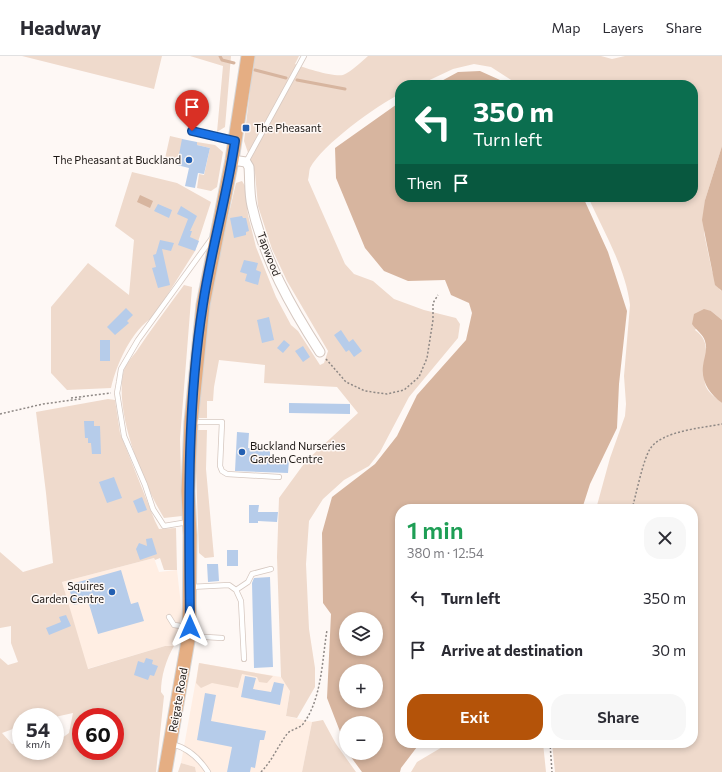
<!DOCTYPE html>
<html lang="en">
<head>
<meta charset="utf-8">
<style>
	:root { --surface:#fff; --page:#f7f7f7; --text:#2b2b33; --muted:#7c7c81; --line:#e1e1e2; --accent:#b45309 }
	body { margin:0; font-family:Commissioner,sans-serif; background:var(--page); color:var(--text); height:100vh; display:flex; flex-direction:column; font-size:15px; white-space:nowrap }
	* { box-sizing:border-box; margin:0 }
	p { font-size:13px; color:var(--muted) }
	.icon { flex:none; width:22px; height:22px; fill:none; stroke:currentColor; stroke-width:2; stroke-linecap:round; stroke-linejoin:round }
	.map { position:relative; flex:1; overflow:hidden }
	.details { position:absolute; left:395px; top:448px; width:303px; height:244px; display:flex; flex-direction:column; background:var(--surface); border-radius:16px; box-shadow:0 2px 6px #0003 }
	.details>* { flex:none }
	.banner { position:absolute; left:395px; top:24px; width:303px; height:122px; border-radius:16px; box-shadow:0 2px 6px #0003; background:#0b6e4f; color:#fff; overflow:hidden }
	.controls { position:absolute; left:339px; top:556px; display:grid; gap:8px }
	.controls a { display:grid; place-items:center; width:44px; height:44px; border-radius:50%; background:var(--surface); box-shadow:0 2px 6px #0003; font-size:20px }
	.speed { position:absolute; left:12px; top:652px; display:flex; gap:8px; font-size:20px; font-weight:700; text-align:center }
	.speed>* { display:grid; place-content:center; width:52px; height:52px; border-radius:50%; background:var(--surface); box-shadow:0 2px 6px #0003; line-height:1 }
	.speed small { font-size:10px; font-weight:400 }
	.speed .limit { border:6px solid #d22; background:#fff; color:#111 }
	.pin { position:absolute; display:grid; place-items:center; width:34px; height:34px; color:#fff; margin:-41px -17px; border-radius:50% 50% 50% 0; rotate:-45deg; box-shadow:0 0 4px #0007 }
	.pin .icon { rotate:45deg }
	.me { position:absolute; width:44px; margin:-22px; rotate:0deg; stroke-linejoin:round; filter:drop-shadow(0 0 3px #0008) }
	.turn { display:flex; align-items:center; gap:14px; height:84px; padding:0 12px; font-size:18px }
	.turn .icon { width:52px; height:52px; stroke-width:2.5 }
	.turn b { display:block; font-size:28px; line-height:34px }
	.then { display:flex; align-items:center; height:38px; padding:0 12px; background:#0003; gap:8px; font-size:15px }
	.round { display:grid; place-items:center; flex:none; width:42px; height:42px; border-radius:16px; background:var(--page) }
	.overview { display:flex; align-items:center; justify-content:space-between; height:68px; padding:0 12px }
	h1 { font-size:24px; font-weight:600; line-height:30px; color:#1e9e55 }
	.button { display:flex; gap:8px; margin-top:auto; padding:8px 12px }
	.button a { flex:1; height:46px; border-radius:16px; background:var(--accent); color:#fff; font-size:16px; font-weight:600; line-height:46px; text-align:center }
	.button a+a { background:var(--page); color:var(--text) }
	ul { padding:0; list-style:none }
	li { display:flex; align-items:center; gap:12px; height:52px; padding:0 12px }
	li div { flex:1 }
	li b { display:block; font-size:15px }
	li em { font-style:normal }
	header { display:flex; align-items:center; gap:24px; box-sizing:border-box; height:56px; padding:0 20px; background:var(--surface); border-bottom:1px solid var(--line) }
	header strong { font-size:19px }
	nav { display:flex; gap:22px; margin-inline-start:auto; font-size:14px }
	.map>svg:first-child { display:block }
	.built { fill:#ffeee3 }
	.green { fill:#efdacc; fill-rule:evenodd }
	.water { fill:#d7b59f; fill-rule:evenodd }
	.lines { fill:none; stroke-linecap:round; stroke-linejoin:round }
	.stream { stroke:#d7b59f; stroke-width:3 }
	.building { fill:#b6ccea }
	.service-casing { stroke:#d6c8c0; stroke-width:6 }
	.minor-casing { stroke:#d6c8c0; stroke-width:11 }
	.primary-casing { stroke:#d6d5d5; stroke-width:15 }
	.path { stroke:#8e8885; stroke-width:1.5; stroke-dasharray:2 2; stroke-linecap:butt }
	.service { stroke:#fff; stroke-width:4.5 }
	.minor { stroke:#fff; stroke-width:9 }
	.primary { stroke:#e5ae83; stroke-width:13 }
	.route-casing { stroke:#114b97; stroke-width:10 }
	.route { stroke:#1a73e8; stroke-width:7 }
	.poi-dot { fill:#235fb1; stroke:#fef8f5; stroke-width:1.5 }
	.labels { text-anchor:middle; stroke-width:3; stroke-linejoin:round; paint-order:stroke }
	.poi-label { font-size:11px; fill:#1d1815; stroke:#fef8f5; text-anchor:start }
	.street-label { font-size:11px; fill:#1d1815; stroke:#fef8f5 }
</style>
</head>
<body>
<header>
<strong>Headway</strong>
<nav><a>Map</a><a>Layers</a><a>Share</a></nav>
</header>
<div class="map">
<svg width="722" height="716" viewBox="0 0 722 716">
	<rect width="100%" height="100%" fill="#fef8f5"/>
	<path class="built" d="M154,502L159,516L177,514L182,558L174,590H165L87,613L62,526Z
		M199,607L281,621L290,634L286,660L312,666L302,716H196L195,711L181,707Z"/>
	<path class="green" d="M22,0H162L154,33Z
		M190,0H231L225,71L217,76L223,10Z
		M254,0H299L295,8C304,12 333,21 343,19C351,16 362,5 368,0H601L612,3L625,0H722V90L705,144L704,177L712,215L720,234L722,235V264L711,255L695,274C715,288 701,308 705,328C707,336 716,342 722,347V716H555L552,687H693V453H596L610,402L625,360L626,348L624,320L630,249C626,213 603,174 588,141H693V29H519L491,11L474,8L453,13L419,29H400V38C377,49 322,89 310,112C309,115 309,120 308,124L345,208L354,218L373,225L394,243L424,254L456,262L460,268L458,282L409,341L380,396L369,410L344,424L323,443L309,465L306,508L309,573L315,612V631L297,662L286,660L290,635L281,621L277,501L279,442L306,405L358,357L337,331L264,327L265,309L219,304L214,331L213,345H207V362H198L211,235L236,127L242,125L245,130L248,159L256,191L276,241L291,269L298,275L320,309L324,307L328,295L287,225L272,193L258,150L255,117L244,85Z
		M170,80L183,83L177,109L164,107Z
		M197,86L215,89L223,96L217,131L211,135L197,132L199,118L204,119L210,92L197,89Z
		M132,116L177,127L211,146L195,195L154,260C131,275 117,307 111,332L67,334L51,317V251L88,207L129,239L134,184L115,170Z
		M184,229L192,231L180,383L182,460L164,462C143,427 113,355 124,314C126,308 132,301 136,296C151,273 168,251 184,229Z
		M108,343L115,344L120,377L155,465L159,473L176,472L177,514H164L160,502L155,504L154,502L62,526L88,613L165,590H174C166,604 161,620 161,636L164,640L156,716H0V602L8,609L18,606L11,587V570L0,572V496L23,516L53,507L46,437L36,356ZM73,657L69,677L55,687V695H21V687L12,688L2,677L21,670V661H55ZM81,661H115V695H81Z
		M197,374H207L206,413L214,501L205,502L199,497L196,414Z
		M199,607L273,620L267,627L259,626L257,621L242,618L238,632L212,627L201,632L196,627Z
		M323,664L336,688L356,716H302L312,666Z
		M449,687H543L546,716H411L417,706Z
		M181,707L195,711L196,716H178Z"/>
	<path class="water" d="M480,15L511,29H434L458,16Z
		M400,46V141H583L608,196L627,255L619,328L617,372L590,428L582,453H400V687H420L401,712L400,716H362L348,697H376V667H346V691L327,642L331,558L323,547L322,477L332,441L375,408L397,380L417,339L466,284L472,257L469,247L451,239L445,224L408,225L384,215L365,192L336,122L335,92ZM346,563H376V593H346ZM346,615H376V645H346Z
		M722,90V235L715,229L702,164L705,144Z
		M140,139L153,145L150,152L137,146Z
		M704,253L711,255L722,264V347C710,338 701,326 703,310C704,301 708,294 705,285C703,278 696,274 692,268L694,258Z"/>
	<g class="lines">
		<path class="stream" d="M220,0L222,4L234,7
			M255,14L286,22
			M297,24L345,33"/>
	</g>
	<path class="building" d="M182,83L197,86V89L210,92L204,118L198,117L195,132L185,130L189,112L177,109Z
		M158,148L172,154L169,162L154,155Z
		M181,150L197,160L190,175H192L190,181L199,185L195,195L178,189L188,163L177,158Z
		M242,160L243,162H246L249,175L246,176V179L234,182L230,162Z
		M160,184L174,187L171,195L162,193L170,229L158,232L152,212L156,211L153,199L156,198Z
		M244,204L258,207L256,214L261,216L258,229L245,225L247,218L240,216Z
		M126,252L133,259L127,265L129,267L115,279L107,271Z
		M269,261L274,284L262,287L257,264Z
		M341,274L349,286L353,283L362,295L354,301L349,294L346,296L334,279Z
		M100,284H110V305H100Z
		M284,284L290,289L283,297L277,292Z
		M303,290L310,301L303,306L295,295Z
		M289,347L350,348V358L289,357Z
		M84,365H94V370H100L101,398H92L91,387H88V382H85Z
		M237,376L249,377L248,392L270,393V402L289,404L288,417L235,415Z
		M114,421L122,442L107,447L99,426Z
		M142,441L147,454L138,457L133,445Z
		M249,449H259L258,456H278L277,466L258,465V467H249Z
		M152,482L157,498L140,504L136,493L139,487L147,490L146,483Z
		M227,494H238V510H227Z
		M207,508H218L219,525L208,526Z
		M121,514L131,548L138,546L144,565L98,578L88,545L74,549L68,529Z
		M270,521L273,611L254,612L252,527L254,522Z
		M66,559L71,570L49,579L46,572L61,566L59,561Z
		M146,602L153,604L152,608L158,610L154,620L150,619L148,624L134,619L138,605L144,607Z
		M245,620L256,622L253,633L271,636L274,626L284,628L280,649L241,641Z
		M205,637L216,639L211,665L266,675L264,684H260L255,712L251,711L250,716H227L232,691L197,684Z"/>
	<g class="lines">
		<g class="service-casing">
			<path id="service" d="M192,75L233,85
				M246,106L304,0
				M193,366H222L220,410L222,415L227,418L279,421
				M188,466L164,470L153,453L145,429L124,380L117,337L119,326L121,313L138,284L212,182
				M190,531L229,529L236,534L241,545L244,603
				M236,534L248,526L252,518L271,513
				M169,561L174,569L188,571
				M190,580L222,582
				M172,688C188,692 199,702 208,716"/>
		</g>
		<g class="minor-casing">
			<path id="minor" d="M232,104L246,106L249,111C250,123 249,138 252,150C264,203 291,251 320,296"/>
		</g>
		<g class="primary-casing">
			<path id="primary" d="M165,716L189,579L190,479L188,435L191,366L203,249L232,104L248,0"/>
		</g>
		<path class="path" d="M326,303L346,326L365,335L387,338L404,334L419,321L427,302L433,264V247L438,239
			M71,342L111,337
			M0,358L43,348L80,343L82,341
			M632,453C636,439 643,404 650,393C661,375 702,372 722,368
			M550,687L552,716
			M261,716C272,705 278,690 287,678C291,673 299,673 303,668C322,643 322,604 327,574"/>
		<use href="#service" class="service"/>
		<use href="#minor" class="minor"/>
		<use href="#primary" class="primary"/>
	</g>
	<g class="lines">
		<g class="route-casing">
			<path id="route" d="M190,571C189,464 186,355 203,248C211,194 227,140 235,85L192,75"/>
		</g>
		<use href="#route" class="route"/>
	</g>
	<g class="poi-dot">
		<rect x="242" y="68" width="8" height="8" rx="2"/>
		<circle cx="189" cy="104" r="4"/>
		<circle cx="242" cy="396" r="4"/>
		<circle cx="112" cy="536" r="4"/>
	</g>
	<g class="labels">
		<g class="poi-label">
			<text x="254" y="76">The Pheasant</text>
			<text x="181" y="108" text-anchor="end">The Pheasant at Buckland</text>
			<text x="250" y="394">Buckland Nurseries<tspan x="250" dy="13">Garden Centre</tspan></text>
			<text x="104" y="534" text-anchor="end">Squires<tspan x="104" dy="13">Garden Centre</tspan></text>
		</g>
		<g class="street-label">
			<text transform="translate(269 198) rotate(69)" y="4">Tapwood</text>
			<text transform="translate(178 644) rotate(-80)" y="4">Reigate Road</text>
		</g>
	</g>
</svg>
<div class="controls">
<a><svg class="icon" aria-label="layers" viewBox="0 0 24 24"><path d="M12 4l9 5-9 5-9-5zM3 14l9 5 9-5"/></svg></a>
<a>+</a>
<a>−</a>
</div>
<div class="speed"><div>54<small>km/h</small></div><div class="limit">60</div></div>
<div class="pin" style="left:192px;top:75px;background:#d93025"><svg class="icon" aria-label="arrive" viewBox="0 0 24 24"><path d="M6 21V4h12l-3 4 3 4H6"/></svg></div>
<svg class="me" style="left:190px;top:571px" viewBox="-20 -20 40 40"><path d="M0-17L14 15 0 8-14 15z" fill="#1a73e8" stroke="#fff" stroke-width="4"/></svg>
<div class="banner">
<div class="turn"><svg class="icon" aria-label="left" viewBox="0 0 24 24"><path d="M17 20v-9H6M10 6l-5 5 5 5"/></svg><div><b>350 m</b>Turn left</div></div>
<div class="then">Then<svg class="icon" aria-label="arrive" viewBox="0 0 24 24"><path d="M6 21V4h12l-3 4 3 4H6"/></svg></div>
</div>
<section class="details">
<div class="overview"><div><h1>1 min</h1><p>380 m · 12:54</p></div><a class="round"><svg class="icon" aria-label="close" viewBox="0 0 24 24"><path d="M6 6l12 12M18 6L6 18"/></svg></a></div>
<ul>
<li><svg class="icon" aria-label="left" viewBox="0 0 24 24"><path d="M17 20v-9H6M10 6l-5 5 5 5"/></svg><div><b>Turn left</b></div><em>350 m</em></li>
<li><svg class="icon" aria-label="arrive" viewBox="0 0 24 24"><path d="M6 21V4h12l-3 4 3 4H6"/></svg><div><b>Arrive at destination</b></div><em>30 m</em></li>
</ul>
<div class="button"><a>Exit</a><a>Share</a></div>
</section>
</div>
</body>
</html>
